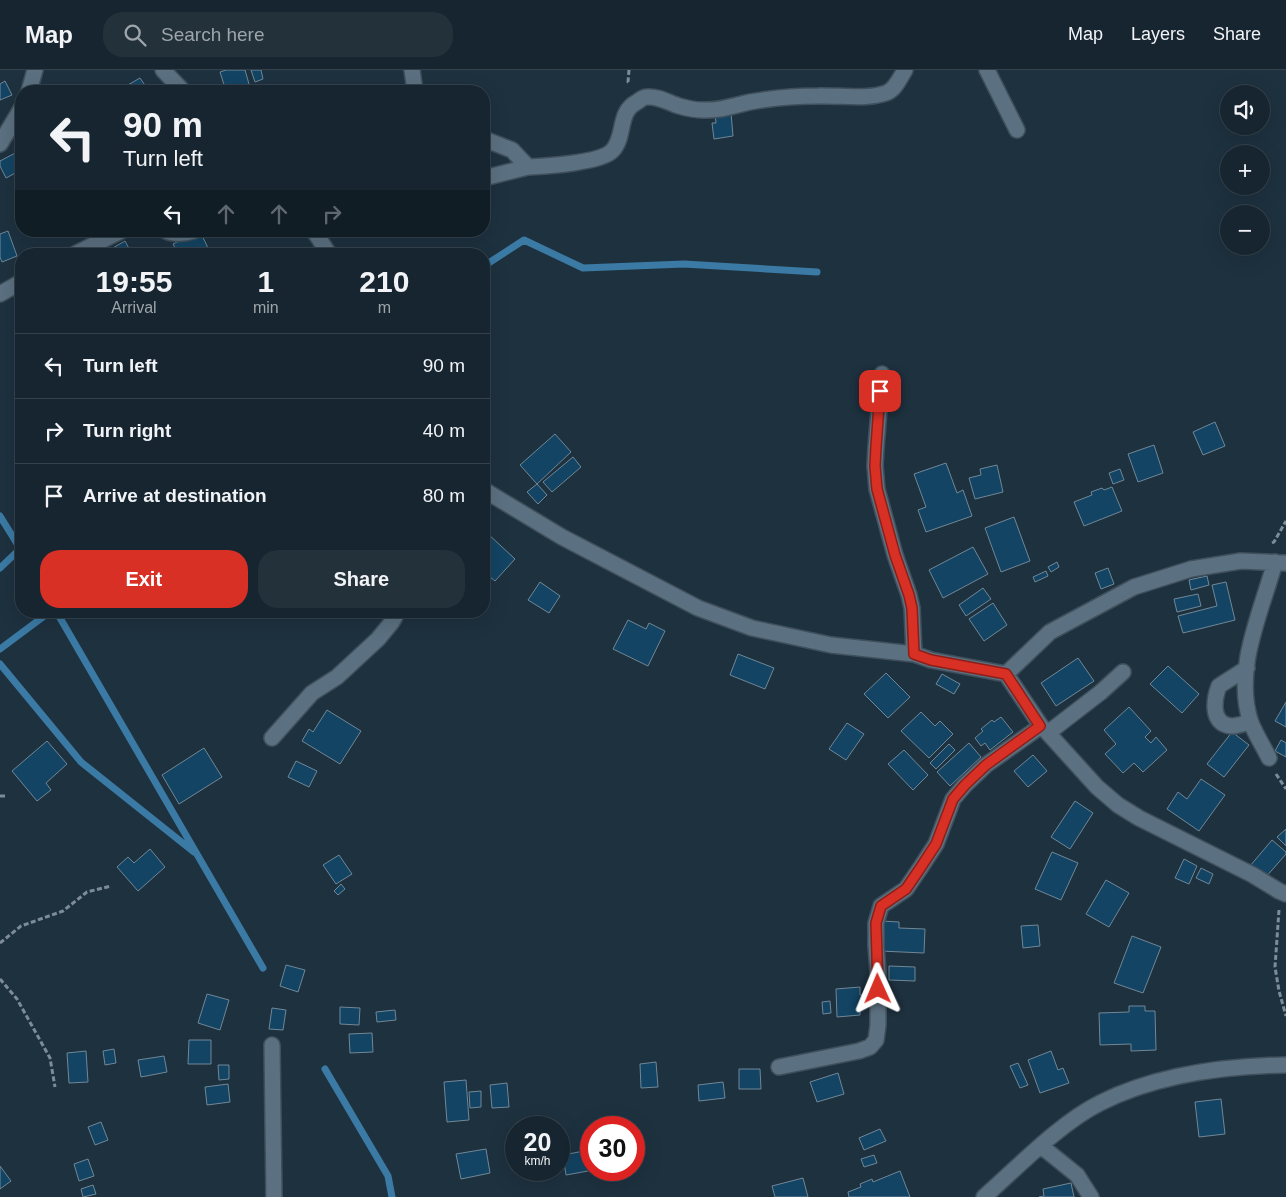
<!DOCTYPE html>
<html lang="en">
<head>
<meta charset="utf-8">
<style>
	:root { --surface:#16252f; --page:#23313b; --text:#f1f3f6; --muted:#9ea5aa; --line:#35424b; --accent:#d93025 }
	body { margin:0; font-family:Arial,sans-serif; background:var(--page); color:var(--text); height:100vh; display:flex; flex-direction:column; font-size:19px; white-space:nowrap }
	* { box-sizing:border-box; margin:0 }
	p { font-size:16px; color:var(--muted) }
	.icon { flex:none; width:28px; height:28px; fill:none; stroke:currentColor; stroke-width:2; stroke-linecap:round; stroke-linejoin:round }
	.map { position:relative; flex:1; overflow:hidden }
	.panel { position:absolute; left:15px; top:178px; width:475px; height:370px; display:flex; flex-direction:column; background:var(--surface); border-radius:20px; box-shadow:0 5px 20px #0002,0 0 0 1px var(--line) }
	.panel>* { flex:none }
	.top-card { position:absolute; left:15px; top:15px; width:475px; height:152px; border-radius:20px; box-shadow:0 5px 20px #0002,0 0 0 1px var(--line); background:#16252f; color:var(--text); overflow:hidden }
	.buttons { position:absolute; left:1220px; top:15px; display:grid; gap:10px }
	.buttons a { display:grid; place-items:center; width:50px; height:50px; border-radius:50%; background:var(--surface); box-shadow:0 5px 20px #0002,0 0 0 1px var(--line); font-size:25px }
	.speed { position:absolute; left:505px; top:1046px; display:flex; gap:10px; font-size:25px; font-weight:700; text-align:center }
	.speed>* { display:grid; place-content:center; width:65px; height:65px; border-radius:50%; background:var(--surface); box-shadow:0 5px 20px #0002,0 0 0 1px var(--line); line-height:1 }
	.speed small { font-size:12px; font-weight:400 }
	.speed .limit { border:8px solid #d22; background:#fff; color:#111 }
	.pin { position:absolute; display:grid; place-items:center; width:42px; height:42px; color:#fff; margin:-21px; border-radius:10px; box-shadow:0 2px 8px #0006 }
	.me { position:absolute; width:55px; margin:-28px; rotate:359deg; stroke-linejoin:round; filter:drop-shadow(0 0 4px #0008) }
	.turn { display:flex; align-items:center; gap:18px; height:105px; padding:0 25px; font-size:22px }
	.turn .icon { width:65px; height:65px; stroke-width:2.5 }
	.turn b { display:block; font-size:35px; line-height:42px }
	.lanes { display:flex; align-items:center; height:48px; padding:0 25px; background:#0003; justify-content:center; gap:25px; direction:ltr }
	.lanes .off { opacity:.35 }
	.eta { display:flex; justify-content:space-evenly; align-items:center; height:85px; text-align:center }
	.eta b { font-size:30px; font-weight:700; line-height:35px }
	.action { display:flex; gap:10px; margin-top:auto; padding:10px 25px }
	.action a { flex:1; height:58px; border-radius:20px; background:var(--accent); color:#fff; font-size:20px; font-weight:700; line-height:58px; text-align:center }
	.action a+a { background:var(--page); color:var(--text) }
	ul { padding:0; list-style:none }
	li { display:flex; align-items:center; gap:15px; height:65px; padding:0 25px; border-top:1px solid var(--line) }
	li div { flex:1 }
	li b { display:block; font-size:19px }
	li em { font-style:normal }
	header { display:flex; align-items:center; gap:30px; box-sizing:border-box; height:70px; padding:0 25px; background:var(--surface); border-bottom:1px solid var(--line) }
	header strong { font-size:24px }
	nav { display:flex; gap:28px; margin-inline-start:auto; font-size:18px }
	.search { width:350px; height:45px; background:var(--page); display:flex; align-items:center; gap:12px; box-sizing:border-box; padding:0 18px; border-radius:20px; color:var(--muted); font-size:19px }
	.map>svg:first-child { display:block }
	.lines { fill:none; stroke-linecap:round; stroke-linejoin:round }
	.stream { stroke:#3b7aa4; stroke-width:7 }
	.building { fill:#134463; stroke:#718797 }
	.minor-casing { stroke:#3f4f5b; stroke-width:18 }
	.path { stroke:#7d8c98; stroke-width:3; stroke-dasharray:5 2.5; stroke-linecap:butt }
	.minor { stroke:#5b7080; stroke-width:15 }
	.route-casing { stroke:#8d1f18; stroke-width:12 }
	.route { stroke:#d93025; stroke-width:9 }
</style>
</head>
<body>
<header>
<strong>Map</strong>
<div class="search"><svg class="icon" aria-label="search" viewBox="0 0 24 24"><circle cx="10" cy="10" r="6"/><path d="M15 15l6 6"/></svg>Search here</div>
<nav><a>Map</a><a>Layers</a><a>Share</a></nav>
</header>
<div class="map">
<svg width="1286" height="1127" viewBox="0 0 1286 1127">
	<rect width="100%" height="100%" fill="#1e313f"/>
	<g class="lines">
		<path class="stream" d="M484,196L524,170L583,198L684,194L817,202
			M0,446L21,480
			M0,498L21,478
			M56,541L263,898
			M0,579L51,541
			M0,594L81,692L194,782
			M325,999L388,1106L392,1127"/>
	</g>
	<path class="building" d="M226,0H245L251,21H226L220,2Z
		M251,0H261L263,9L255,12Z
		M140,8L149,21H123L121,19Z
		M5,11L12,25L0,30V14Z
		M731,43L733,66L714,69L712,53H716L715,44Z
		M21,80V100L6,108L0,96V91Z
		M8,161L17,186L2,192L0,187V164Z
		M200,161L208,178L196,184H178L173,174Z
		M125,171L132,184H102Z
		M241,178L243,184H226Z
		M1215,352L1225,376L1203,385L1193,362Z
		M555,364L571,382L537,414L520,395Z
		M1154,375L1163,403L1138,412L1128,384Z
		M573,387L581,397L552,422L543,412Z
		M946,393L957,423L963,420L972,446L926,462L918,440L926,437L914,404Z
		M997,395L1003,422L975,429L969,408L981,405L980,399Z
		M1120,399L1124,410L1113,414L1109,403Z
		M537,414L547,425L538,434L527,422Z
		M1112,417L1122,441L1084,456L1074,432L1092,425L1091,422L1102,418L1104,420Z
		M1014,447L1030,491L1001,502L985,458Z
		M487,463L515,489L495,511L490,507L487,510L491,514L484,523V467Z
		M973,477L988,504L943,528L929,500Z
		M1057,492L1059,497L1051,502L1048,497Z
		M1108,498L1114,514L1101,519L1095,503Z
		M1046,501L1048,506L1035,512L1033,507Z
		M1207,506L1209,515L1191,520L1189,510Z
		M540,512L560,526L549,543L528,530Z
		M1226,512L1235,550L1183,563L1178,546L1217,536L1212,515Z
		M983,518L991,529L966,546L959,535Z
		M1198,524L1201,536L1177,542L1174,529Z
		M993,533L1007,555L984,571L969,549Z
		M628,550L646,559L649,553L665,561L648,596L613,579Z
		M738,584L774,598L765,619L730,605Z
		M1078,588L1094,611L1056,636L1041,613Z
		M1168,596L1199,624L1182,643L1150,614Z
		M886,603L910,627L888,648L864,624Z
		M942,604L960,614L954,624L936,614Z
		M1286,632V657L1275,651Z
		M1129,637L1151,661L1145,667L1151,673L1156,667L1167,680L1143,702L1134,693L1123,703L1105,684L1116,674L1104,660Z
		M327,640L361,661L340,694L302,671L309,659L313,662Z
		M921,642L935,656L940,651L953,664L929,688L901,661Z
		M1001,647L1013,662L990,680L985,673L981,676L975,668L983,661L981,659L992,650L994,652Z
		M847,653L864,664L846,690L829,679Z
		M1232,662L1249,675L1224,707L1207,694Z
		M1281,670L1286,673V687L1275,681Z
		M47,671L67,694L46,713L51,720L37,731L12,701Z
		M969,673L981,687L950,716L937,702Z
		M949,674L955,680L936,699L930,693Z
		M204,678L222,707L179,734L162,705Z
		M904,680L928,705L913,720L888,694Z
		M1033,685L1047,701L1028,717L1014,701Z
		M296,691L317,701L309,717L288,707Z
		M1201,709L1225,725L1199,761L1167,739L1178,722L1187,729Z
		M1075,731L1093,743L1070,779L1051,767Z
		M1286,759V776L1277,767Z
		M1272,770L1286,782V784L1265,808L1250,796Z
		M150,779L165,797L138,821L117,797L128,787L134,793Z
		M1052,782L1078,793L1061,830L1035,819Z
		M339,785L352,804L336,814L323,795Z
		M1184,789L1197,796L1189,814L1175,808Z
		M1201,798L1213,804L1209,814L1196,808Z
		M1106,810L1129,823L1109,857L1086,844Z
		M341,814L345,819L338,825L334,821Z
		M881,851L899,852V858L925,859L924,883L880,881Z
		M1038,855L1040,876L1023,878L1021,856Z
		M1132,866L1161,877L1143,923L1114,913Z
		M286,895L305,900L298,922L280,916Z
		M889,896L915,897V911L889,910Z
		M860,917V925H865L866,937H860V945L837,947L836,919Z
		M207,924L229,930L220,960L198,953Z
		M830,931L831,943L823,944L822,932Z
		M1129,936H1145V941H1155L1156,980L1131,981V974L1100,975L1099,943L1129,942Z
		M340,937L360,938L359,955L340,954Z
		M272,938L286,940L283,960L269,959Z
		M395,940L396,950L377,952L376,942Z
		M372,963L373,982L350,983L349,964Z
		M189,970H211V994H188Z
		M114,979L116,993L105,995L103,981Z
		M86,981L88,1012L69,1013L67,983Z
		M1051,981L1058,1000L1063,998L1069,1013L1040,1023L1028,990Z
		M164,986L167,1002L141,1007L138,990Z
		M656,992L658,1017L641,1018L640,994Z
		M1018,993L1028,1015L1020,1018L1010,996Z
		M218,995H229V1009L219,1010Z
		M739,999H760L761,1019H739Z
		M838,1003L844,1024L817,1032L810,1012Z
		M466,1010L469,1050L447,1052L444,1012Z
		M723,1012L725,1028L699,1031L698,1015Z
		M507,1013L509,1037L492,1038L490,1015Z
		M228,1014L230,1032L207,1035L205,1017Z
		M481,1021V1037L470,1038L469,1022Z
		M1221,1029L1225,1064L1199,1067L1195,1032Z
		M101,1052L108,1070L95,1075L88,1057Z
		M880,1059L886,1071L864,1080L859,1068Z
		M486,1079L490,1103L461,1109L456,1084Z
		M584,1081L588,1101L566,1105L563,1085Z
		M874,1085L877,1093L864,1097L861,1089Z
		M88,1089L94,1106L79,1111L74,1094Z
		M0,1096L11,1111L0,1119Z
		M900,1101L910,1127H849L848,1122L861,1117L860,1114L872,1109L873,1112Z
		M803,1108L808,1127H775L772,1116Z
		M1071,1113L1074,1127H1039L1044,1126L1043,1119Z
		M93,1115L96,1124L83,1127L81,1119Z"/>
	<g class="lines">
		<g class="minor-casing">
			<path id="minor" d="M163,0L183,21
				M412,0L415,21
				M987,0L1017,60
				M29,21L35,0
				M484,69L512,80L528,97C545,96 600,93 612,81C626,67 617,42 637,32C640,30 643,27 647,27C659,26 669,33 679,36C686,38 695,40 702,40C719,41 733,36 750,32C772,28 795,26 818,26C840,25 865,30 886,23C895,20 900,8 905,0
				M0,74L21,39
				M484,108L528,97
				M166,161C175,165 184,164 194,161
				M314,161L329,184
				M75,184L121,161
				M0,224L21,212
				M882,304L876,377L875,396L877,419L895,485L909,525L912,538L914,584
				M484,420L562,467L698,538L752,558L831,575L914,584L931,590L1006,604L1041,656L1048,663L1097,717L1118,735L1139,748L1253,805L1279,821L1286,824
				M1247,598L1219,616C1214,629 1210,654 1231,656C1237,656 1245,653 1251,652
				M1006,604L1050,562L1134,517L1191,499L1241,491L1286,493
				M1048,663L1101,622L1123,602
				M272,668L312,623L337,607L378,569L392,552L398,541
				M1269,688C1263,676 1256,665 1251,653C1233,600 1261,543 1275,492
				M272,975L274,1127
				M779,997L859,981L870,977L876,970L878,955V902L876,876V853L881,836L906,819L921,797L936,774L953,729L965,715L986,695L1041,656
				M1041,1076L1077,1105L1091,1127
				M984,1127C1018,1097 1060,1053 1100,1033C1156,1005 1224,996 1286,995"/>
		</g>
		<path class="path" d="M629,0L628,12L630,14
			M1272,473L1274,472L1286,451
			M1276,704L1286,719
			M0,726H7
			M1279,840L1275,897L1279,921L1286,946
			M0,873L21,856L63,841L87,822L111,816
			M0,909L17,929L50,988L55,1017"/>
		<use href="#minor" class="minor"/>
	</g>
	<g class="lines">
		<g class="route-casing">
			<path id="route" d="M878,919L876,853L881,836L906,819L921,797L936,774L953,729L965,715L986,695L1040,656L1006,604L931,590L914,584L912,538L909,525L895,485L877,419L875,396L876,377L880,321"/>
		</g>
		<use href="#route" class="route"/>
	</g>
</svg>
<div class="buttons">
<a><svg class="icon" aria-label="sound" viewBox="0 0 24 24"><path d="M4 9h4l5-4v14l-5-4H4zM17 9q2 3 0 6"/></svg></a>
<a>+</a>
<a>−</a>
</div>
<div class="speed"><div>20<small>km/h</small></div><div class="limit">30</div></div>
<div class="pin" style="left:880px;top:321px;background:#d93025"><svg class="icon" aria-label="arrive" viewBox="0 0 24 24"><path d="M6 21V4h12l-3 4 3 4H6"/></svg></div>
<svg class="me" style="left:878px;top:919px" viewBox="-20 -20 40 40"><path d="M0-17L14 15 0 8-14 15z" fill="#d93025" stroke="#fff" stroke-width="4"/></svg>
<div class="top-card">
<div class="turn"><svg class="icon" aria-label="left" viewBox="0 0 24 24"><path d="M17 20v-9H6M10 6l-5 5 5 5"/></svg><div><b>90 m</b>Turn left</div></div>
<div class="lanes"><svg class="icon" aria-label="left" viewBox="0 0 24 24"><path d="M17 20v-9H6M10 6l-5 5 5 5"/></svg><svg class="icon off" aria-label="ahead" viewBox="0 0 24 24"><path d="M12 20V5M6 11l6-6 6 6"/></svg><svg class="icon off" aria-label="ahead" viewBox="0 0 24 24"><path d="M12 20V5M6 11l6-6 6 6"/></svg><svg class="icon off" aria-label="right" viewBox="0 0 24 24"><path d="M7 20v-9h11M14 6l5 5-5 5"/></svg></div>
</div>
<section class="panel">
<div class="eta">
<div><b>19:55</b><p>Arrival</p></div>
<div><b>1</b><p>min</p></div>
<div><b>210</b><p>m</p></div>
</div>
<ul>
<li><svg class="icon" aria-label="left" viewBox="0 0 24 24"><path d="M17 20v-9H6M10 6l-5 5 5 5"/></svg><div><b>Turn left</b></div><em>90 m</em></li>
<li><svg class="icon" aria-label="right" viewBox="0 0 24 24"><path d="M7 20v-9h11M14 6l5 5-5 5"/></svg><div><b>Turn right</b></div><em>40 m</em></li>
<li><svg class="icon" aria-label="arrive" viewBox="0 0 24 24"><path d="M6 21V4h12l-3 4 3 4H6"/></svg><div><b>Arrive at destination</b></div><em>80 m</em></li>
</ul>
<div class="action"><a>Exit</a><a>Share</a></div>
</section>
</div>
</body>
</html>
